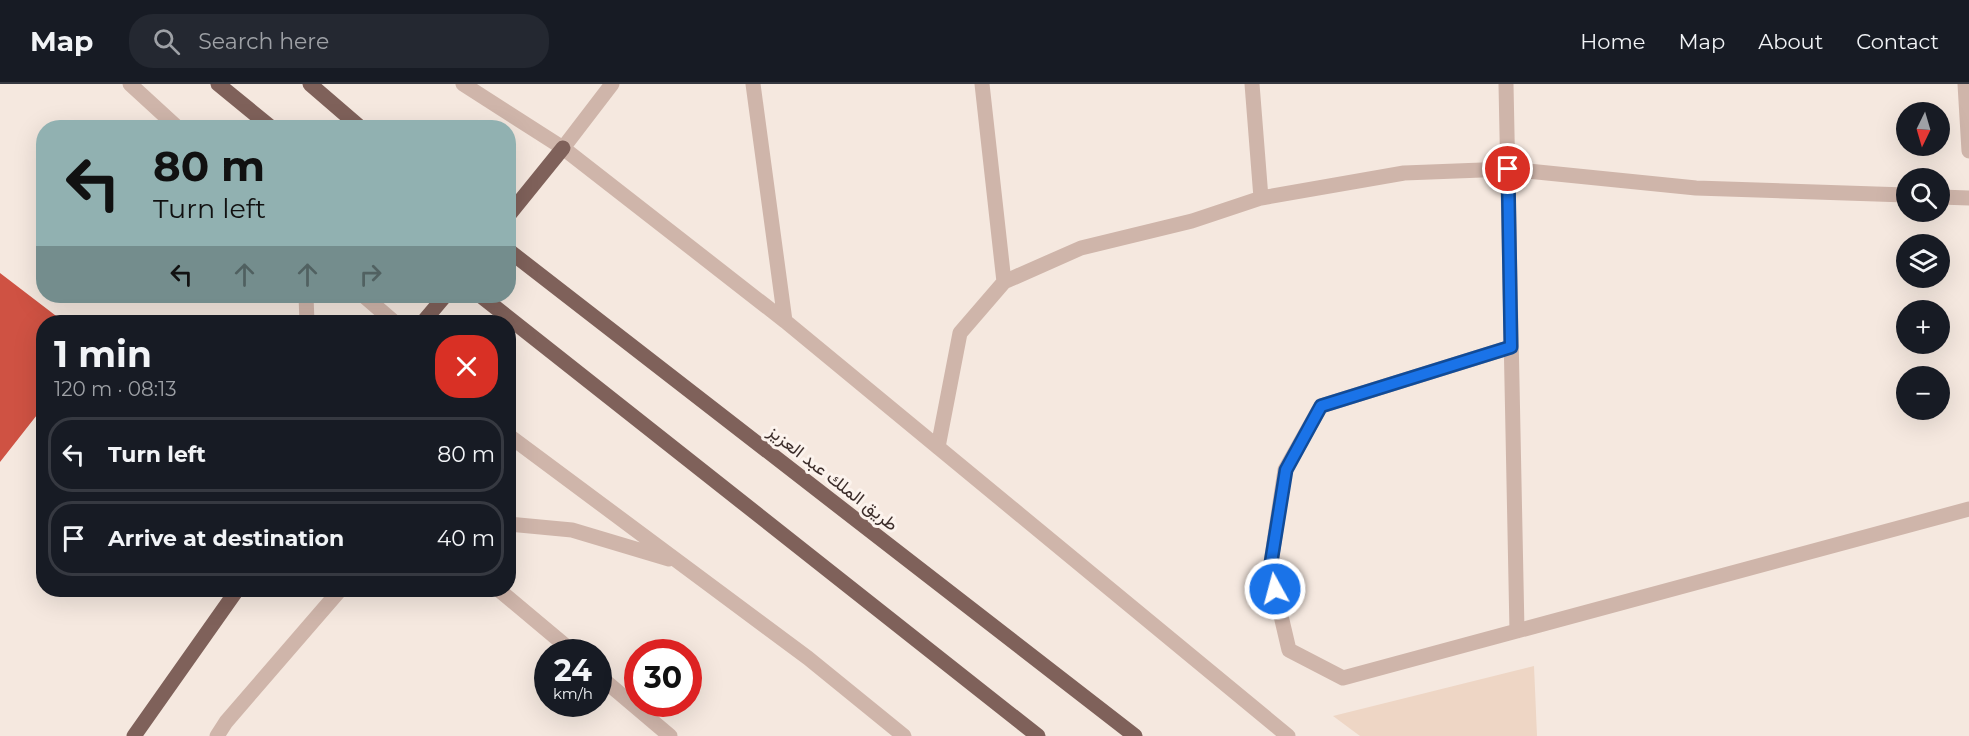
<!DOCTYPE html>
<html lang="en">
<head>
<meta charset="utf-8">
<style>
	:root { --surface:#171b24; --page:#242831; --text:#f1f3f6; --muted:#9ea1a6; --line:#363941 }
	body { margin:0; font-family:Montserrat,Vazirmatn,sans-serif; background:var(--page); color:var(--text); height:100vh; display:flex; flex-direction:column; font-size:22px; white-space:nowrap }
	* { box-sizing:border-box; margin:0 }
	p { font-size:20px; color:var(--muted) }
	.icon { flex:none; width:33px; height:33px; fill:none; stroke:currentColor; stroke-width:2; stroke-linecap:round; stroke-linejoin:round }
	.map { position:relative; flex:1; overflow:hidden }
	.details { position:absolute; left:36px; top:231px; width:480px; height:282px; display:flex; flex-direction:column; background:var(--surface); border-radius:24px; box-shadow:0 6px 24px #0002 }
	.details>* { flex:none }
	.top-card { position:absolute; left:36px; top:36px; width:480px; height:183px; border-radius:24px; box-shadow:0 6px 24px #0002; background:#91b1b1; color:#111; overflow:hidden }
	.needle { width:39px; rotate:185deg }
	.buttons { position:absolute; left:1896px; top:18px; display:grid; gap:12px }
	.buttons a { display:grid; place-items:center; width:54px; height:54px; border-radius:50%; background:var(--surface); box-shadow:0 6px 24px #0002; font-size:30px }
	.speed { position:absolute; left:534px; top:555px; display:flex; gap:12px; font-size:30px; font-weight:700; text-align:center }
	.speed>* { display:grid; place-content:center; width:78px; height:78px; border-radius:50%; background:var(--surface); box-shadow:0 6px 24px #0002; line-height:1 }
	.speed small { font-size:15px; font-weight:400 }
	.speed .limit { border:9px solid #d22; background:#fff; color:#111 }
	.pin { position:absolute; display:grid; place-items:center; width:51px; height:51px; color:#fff; margin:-26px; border:3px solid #fff; border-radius:50%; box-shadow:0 2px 6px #0007 }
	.me { position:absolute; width:66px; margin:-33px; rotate:353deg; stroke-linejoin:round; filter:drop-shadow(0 0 4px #0008) }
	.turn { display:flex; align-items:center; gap:21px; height:126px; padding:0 18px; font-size:27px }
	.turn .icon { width:78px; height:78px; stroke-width:2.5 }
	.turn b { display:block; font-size:42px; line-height:51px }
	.lanes { display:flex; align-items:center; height:57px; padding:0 18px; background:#0003; justify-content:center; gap:30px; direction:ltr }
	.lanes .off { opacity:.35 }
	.round { display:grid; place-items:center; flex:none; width:63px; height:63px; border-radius:24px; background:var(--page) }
	.overview { display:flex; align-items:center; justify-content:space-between; height:102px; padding:0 18px }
	h1 { font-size:36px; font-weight:700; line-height:45px }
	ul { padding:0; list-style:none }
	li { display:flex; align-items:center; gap:18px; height:75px; margin:0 12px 9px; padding:0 6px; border:3px solid var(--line); border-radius:24px }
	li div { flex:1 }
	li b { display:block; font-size:22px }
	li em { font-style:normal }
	header { display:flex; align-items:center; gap:36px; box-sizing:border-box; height:84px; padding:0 30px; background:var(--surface); border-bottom:2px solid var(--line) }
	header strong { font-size:28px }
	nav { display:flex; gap:33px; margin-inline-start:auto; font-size:21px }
	.search { width:420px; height:54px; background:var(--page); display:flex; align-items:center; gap:15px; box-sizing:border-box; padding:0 21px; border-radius:24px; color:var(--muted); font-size:22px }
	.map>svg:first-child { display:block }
	.plaza { fill:#eed6c5 }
	.building { fill:#cf5243 }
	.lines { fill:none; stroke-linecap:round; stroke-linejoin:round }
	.minor { stroke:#cfb5aa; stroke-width:15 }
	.tertiary { stroke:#cfb5aa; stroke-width:15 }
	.primary { stroke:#7f615a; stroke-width:15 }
	.route-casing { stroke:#114b97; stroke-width:15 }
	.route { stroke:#1a73e8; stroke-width:10 }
	.labels { text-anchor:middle; stroke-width:6; stroke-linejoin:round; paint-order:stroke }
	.street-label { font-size:18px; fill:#3c2d2a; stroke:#fcf3ed }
</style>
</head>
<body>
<header>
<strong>Map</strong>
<div class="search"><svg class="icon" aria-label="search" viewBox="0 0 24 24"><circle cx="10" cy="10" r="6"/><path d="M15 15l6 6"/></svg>Search here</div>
<nav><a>Home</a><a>Map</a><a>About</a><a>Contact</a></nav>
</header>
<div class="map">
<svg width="1969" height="652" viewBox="0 0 1969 652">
	<rect width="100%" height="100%" fill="#f5e8df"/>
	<path class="plaza" d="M1534,582L1537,652H1360L1333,632Z"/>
	<path class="building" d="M0,189L64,238H44V322L0,378Z"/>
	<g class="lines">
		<path class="minor" d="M982,0L1004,198
			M1252,0L1261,114
			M1506,0L1517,547
			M1940,113L1969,114
			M306,212L307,238
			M1511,263L1321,322L1285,386L1270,485L1289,566L1343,594L1969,425
			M938,363L960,249L1004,198L1081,164L1192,137L1261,114L1404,89L1508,85L1696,104L1906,111
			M499,506L573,568
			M598,591L670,652"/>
		<path class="tertiary" d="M130,0L178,44
			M463,0L563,64L785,237L1288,652
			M753,0L785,237
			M1965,0L1969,67
			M563,64L612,0
			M364,212L394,238
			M508,351L808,574L904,652
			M508,440L572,446L669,475
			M217,652L226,638L340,506"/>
		<path class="primary" d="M218,0L272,44
			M310,0L361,44
			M508,132L563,64
			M508,166L1135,652
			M481,212L1038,652
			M423,238L445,212
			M134,652L237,506"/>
	</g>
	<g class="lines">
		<g class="route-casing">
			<path id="route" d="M1275,505L1270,485L1286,386L1321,322L1511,263L1508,85"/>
		</g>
		<use href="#route" class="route"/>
	</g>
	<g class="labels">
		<g class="street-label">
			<text transform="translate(833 394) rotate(38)" y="6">طريق الملك عبد العزيز</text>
		</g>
	</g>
</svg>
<div class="buttons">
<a><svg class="needle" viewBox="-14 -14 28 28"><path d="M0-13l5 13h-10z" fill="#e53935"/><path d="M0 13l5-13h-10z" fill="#9ea1a6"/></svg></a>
<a><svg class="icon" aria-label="search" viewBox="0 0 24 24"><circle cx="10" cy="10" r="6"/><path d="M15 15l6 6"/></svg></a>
<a><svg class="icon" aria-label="layers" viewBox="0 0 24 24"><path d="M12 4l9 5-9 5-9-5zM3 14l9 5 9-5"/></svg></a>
<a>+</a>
<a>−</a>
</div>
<div class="speed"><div>24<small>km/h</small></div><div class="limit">30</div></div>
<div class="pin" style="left:1508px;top:85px;background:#d93025"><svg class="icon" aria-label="arrive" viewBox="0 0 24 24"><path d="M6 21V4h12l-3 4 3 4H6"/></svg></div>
<svg class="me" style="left:1275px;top:505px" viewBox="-20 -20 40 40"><circle r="17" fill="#1a73e8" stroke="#fff" stroke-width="3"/><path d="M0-11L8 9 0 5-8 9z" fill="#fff"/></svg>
<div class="top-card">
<div class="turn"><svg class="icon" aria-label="left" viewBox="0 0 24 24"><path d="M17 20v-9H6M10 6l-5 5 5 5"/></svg><div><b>80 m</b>Turn left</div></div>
<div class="lanes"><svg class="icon" aria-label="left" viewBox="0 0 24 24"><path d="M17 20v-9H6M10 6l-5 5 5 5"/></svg><svg class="icon off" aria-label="ahead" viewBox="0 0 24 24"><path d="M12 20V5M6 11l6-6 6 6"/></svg><svg class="icon off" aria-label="ahead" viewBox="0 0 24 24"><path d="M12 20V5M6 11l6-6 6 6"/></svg><svg class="icon off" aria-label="right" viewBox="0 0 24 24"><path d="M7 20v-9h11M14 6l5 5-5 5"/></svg></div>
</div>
<section class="details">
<div class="overview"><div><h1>1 min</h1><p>120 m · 08:13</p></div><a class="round" style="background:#d93025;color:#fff"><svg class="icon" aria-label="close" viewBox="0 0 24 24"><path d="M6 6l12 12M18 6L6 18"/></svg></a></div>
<ul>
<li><svg class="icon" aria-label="left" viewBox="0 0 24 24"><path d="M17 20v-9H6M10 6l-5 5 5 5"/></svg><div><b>Turn left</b></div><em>80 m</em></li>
<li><svg class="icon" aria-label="arrive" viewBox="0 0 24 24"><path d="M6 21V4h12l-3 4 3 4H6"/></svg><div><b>Arrive at destination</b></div><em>40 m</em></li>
</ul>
</section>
</div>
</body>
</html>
